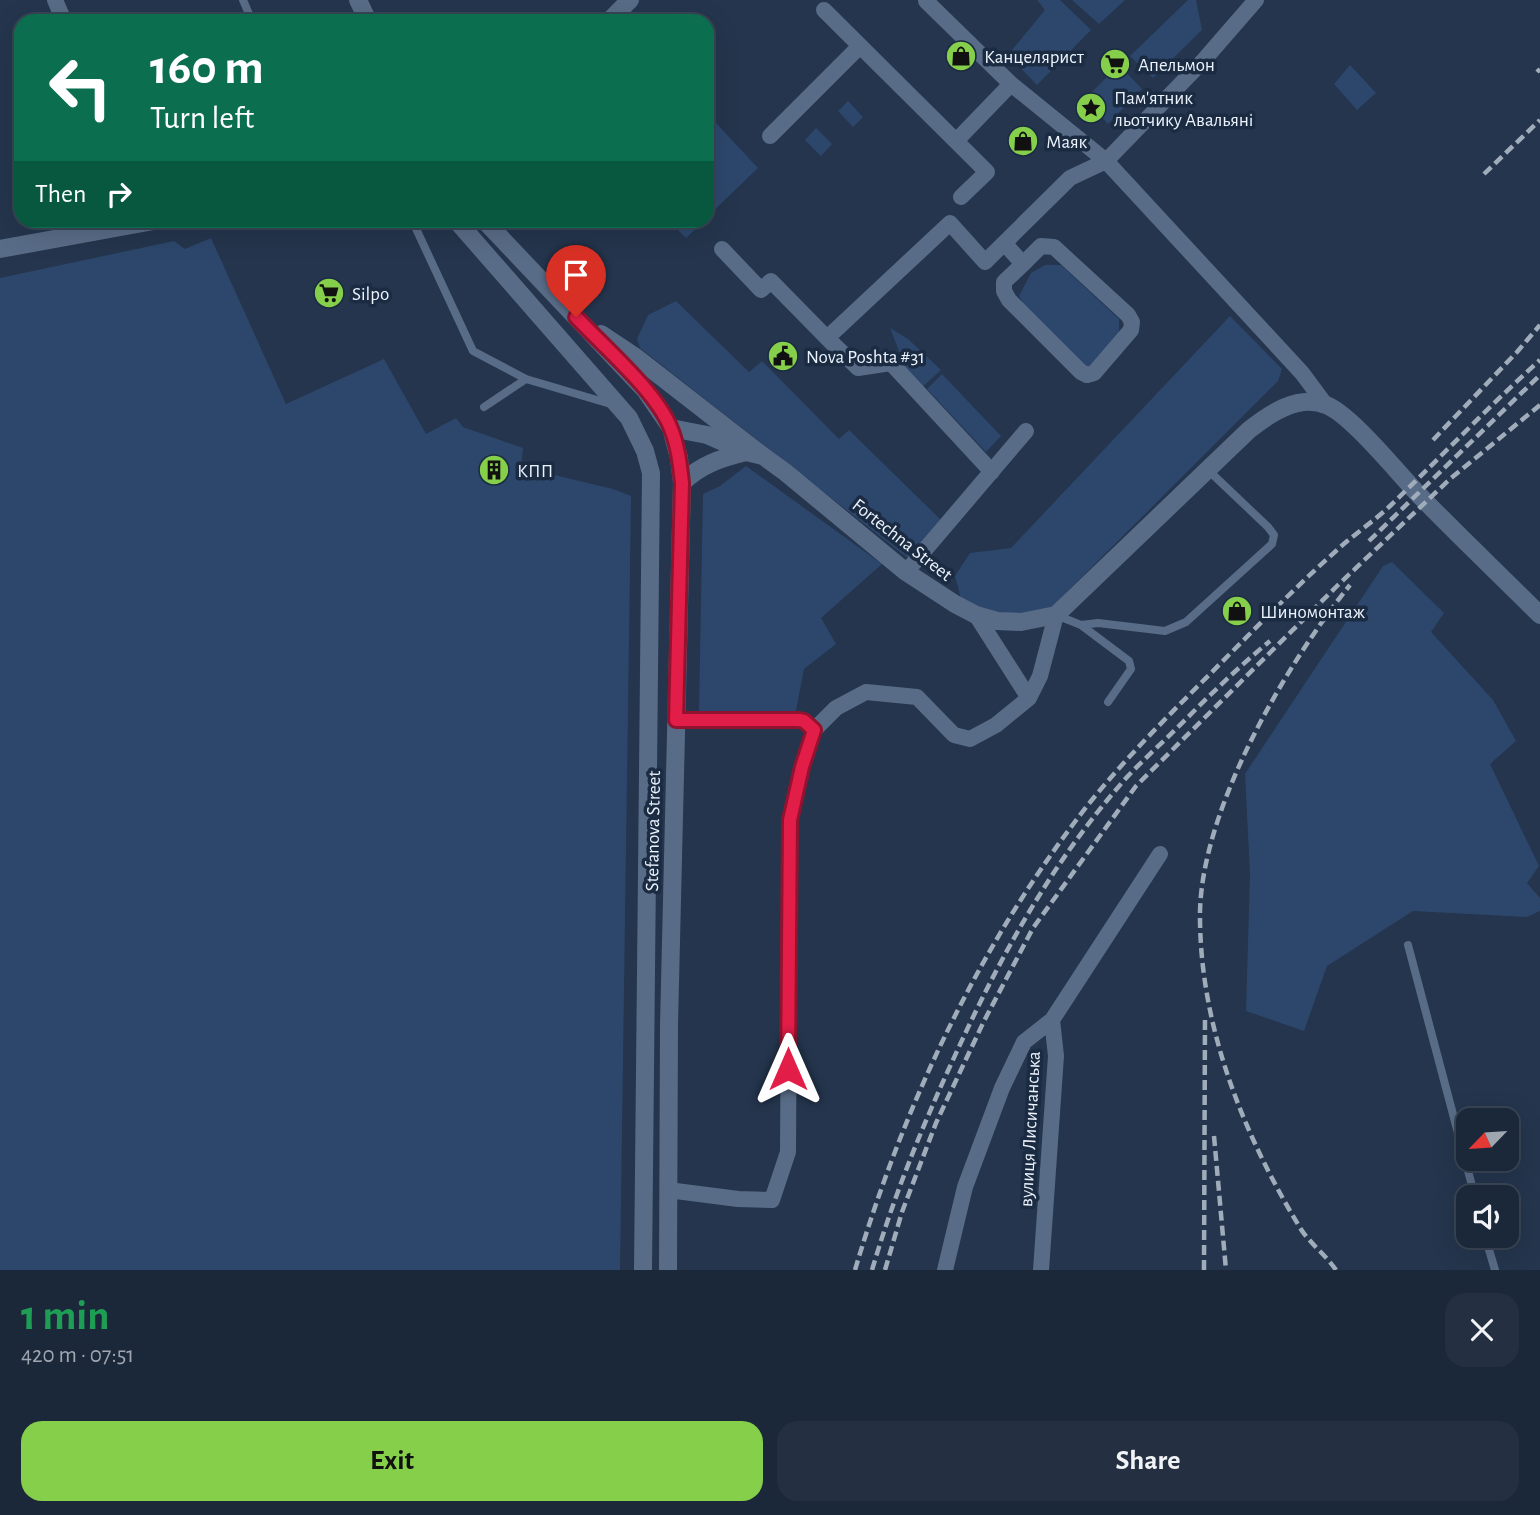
<!DOCTYPE html>
<html lang="en">
<head>
<meta charset="utf-8">
<style>
	:root { --surface:#1b283a; --page:#243042; --text:#f1f3f6; --muted:#a0a6af; --line:#394454; --accent:#86cf4b }
	body { margin:0; font-family:"Alegreya Sans",sans-serif; background:var(--page); color:var(--text); height:100vh; display:flex; flex-direction:column; font-size:26px; white-space:nowrap }
	* { box-sizing:border-box; margin:0 }
	p { font-size:23px; color:var(--muted) }
	.icon { flex:none; width:38px; height:38px; fill:none; stroke:currentColor; stroke-width:2; stroke-linecap:round; stroke-linejoin:round }
	.map { position:relative; height:1270px; overflow:hidden }
	.side { display:flex; flex-direction:column; background:var(--surface); flex:1 }
	.side>* { flex:none }
	.hud { position:absolute; left:14px; top:14px; width:700px; height:214px; border-radius:21px; box-shadow:0 7px 28px #0002,0 0 0 2px var(--line); background:#0b6e4f; color:#fff; overflow:hidden }
	.needle { width:46px; rotate:245deg }
	.buttons { position:absolute; left:1456px; top:1108px; display:grid; gap:14px }
	.buttons a { display:grid; place-items:center; width:63px; height:63px; border-radius:14px; background:var(--surface); box-shadow:0 7px 28px #0002,0 0 0 2px var(--line); font-size:35px }
	.pin { position:absolute; display:grid; place-items:center; width:60px; height:60px; color:#fff; margin:-72px -30px; border-radius:50% 50% 50% 0; rotate:-45deg; box-shadow:0 0 7px #0007 }
	.pin .icon { rotate:45deg }
	.me { position:absolute; width:77px; margin:-38px; rotate:0deg; stroke-linejoin:round; filter:drop-shadow(0 0 5px #0008) }
	.turn { display:flex; align-items:center; gap:24px; height:147px; padding:0 21px; font-size:32px }
	.turn .icon { width:91px; height:91px; stroke-width:2.5 }
	.turn b { display:block; font-size:49px; line-height:60px }
	.then { display:flex; align-items:center; height:66px; padding:0 21px; background:#0003; gap:14px; font-size:26px }
	.round { display:grid; place-items:center; flex:none; width:74px; height:74px; border-radius:21px; background:var(--page) }
	.summary { display:flex; align-items:center; justify-content:space-between; height:119px; padding:0 21px }
	h1 { font-size:42px; font-weight:700; line-height:52px; color:#1e9e55 }
	.cta { display:flex; gap:14px; margin-top:auto; padding:14px 21px }
	.cta a { flex:1; height:80px; border-radius:21px; background:var(--accent); color:#111; font-size:28px; font-weight:700; line-height:80px; text-align:center }
	.cta a+a { background:var(--page); color:var(--text) }
	.map>svg:first-child { display:block }
	.green { fill:#2d476c }
	.lines { fill:none; stroke-linecap:round; stroke-linejoin:round }
	.service { stroke:#596c87; stroke-width:8 }
	.minor { stroke:#596c87; stroke-width:16 }
	.tertiary { stroke:#596c87; stroke-width:18 }
	.secondary { stroke:#596c87; stroke-width:18 }
	.rail { stroke:#a1acbb; stroke-width:4.5; stroke-dasharray:10 5; stroke-linecap:butt }
	.route-casing { stroke:#92132f; stroke-width:18 }
	.route { stroke:#e11d48; stroke-width:12 }
	.labels { text-anchor:middle; stroke-width:7; stroke-linejoin:round; paint-order:stroke }
	.poi-label { font-size:19px; fill:#ecf3fd; stroke:#1a2b42; text-anchor:start }
	.street-label { font-size:19px; fill:#ecf3fd; stroke:#1a2b42 }
</style>
</head>
<body>
<div class="map">
<svg width="1540" height="1270" viewBox="0 0 1540 1270">
	<rect width="100%" height="100%" fill="#24354d"/>
	<path class="green" d="M1037,0H1060L1091,30L1037,85L1008,55L1045,10Z
		M1072,0H1125L1099,24Z
		M1188,0H1196L1202,30L1153,78L1130,56Z
		M1119,65L1142,89L1108,124L1085,99Z
		M1350,65L1376,93L1357,110L1334,84Z
		M848,101L863,117L853,127L838,111Z
		M715,122L758,168L707,217V130Z
		M816,128L832,144L821,156L805,140Z
		M669,221H668H704L686,238Z
		M211,238L286,404L384,359L426,434L456,418L463,427L523,448L521,467L613,489L631,496L620,1270H0V278L174,241L185,249Z
		M1045,265H1061L1119,319V334L1089,367C1062,360 1032,320 1019,296L1031,273Z
		M676,301L749,372L762,361L839,439L849,430L941,520L909,559L640,348L637,339L648,315Z
		M1230,316L1282,369L1278,381L1049,610L1000,616L961,599L955,576L970,553L1011,548Z
		M890,328L908,339L941,370L918,391L913,387Z
		M942,374L1001,436L986,452L927,389Z
		M746,466L882,564L821,618L836,644L804,669L795,715L699,711L703,494L720,486Z
		M1392,562L1444,613L1431,632L1493,700L1516,741L1490,764L1539,866L1527,883L1540,898V911L1527,917L1413,911L1327,966L1304,1031L1246,1011L1250,874L1245,774L1383,566Z"/>
	<g class="lines">
		<path class="service" d="M243,0L252,21
			M412,220L473,351L526,379
			M484,407L526,379L614,405
			M1056,615L1081,625L1098,623L1165,631L1186,622L1272,544L1274,535L1268,527L1208,470
			M1081,625L1129,661L1131,669L1108,702
			M1408,945L1475,1197
			M1485,1236L1495,1270"/>
		<path class="minor" d="M55,0L64,21
			M926,1L1011,84L1106,161L1302,373L1325,404
			M824,10L987,172L961,197
			M770,136L860,46
			M957,140L1011,84
			M1005,244L1023,264L1041,246L1054,247L1128,315L1132,322L1131,330L1094,373L1087,375L1081,372L1009,300L1004,291V282L1023,264
			M722,249L761,290L771,281L827,338L950,223L985,262L1070,178L1106,161L1203,61L1256,0
			M827,338L858,368L891,363L992,472
			M906,572L1026,431
			M976,615L1029,698
			M676,720H799L804,721L814,730
			M668,1190L738,1199L772,1200L788,1152L790,820L802,767L814,730L836,708L866,692L917,697L954,735L970,739L996,725L1029,698L1040,676L1056,615
			M945,1270L965,1187L1002,1088L1024,1042L1052,1020
			M1041,1270L1056,1056L1052,1020L1160,854"/>
		<path class="tertiary" d="M609,21L630,0
			M0,249L159,220
			M671,428L707,435L746,452L763,456L785,472L906,572L955,604L976,615L997,621L1021,622L1056,615L1249,430C1269,414 1298,394 1326,405C1351,414 1401,477 1422,498C1461,538 1501,576 1540,615"/>
		<path class="secondary" d="M358,0L368,21
			M456,220L629,418L645,451L651,473L643,1270
			M484,220L645,390L671,428L679,458L682,483L669,1025L668,1270
			M601,334L637,358L763,456
			M682,483C700,465 721,458 746,452"/>
		<path class="rail" d="M1537,72L1540,69
			M1484,174L1540,120
			M1433,440L1517,352L1540,325
			M1369,541L1540,375
			M1214,1136L1226,1270
			M855,1270C902,1111 974,956 1074,823C1112,772 1158,726 1203,681C1247,637 1290,592 1336,551C1353,535 1373,522 1390,506C1440,458 1488,407 1540,360
			M872,1270C895,1192 924,1122 958,1049C1003,951 1056,856 1128,776C1144,759 1161,744 1177,728C1207,698 1237,668 1270,641
			M885,1270L902,1212L936,1123L984,1021L1033,928L1136,786L1338,585L1450,479L1540,405
			M1204,1270L1205,1019
			M1336,1270C1325,1254 1308,1242 1299,1226C1242,1132 1199,1023 1200,912C1202,808 1286,664 1350,585"/>
	</g>
	<g class="lines">
		<g class="route-casing">
			<path id="route" d="M576,317C604,347 657,392 671,429C678,446 680,465 682,483L676,720H799L804,721L814,730L802,767L790,820L788,1069"/>
		</g>
		<use href="#route" class="route"/>
	</g>
	<defs>
		<g id="shop-disc" transform="scale(1.575)"><circle r="9.5" fill="#86cf4b" stroke="#1a2b42"/><path d="M-5-2.5h2.3a2.7 3.5 0 0 1 5.4 0H5L5.5 6h-11ZM-1.5-2.5h3a1.5 2.3 0 0 0-3 0Z" fill="#111"/></g>
		<g id="supermarket-disc" transform="scale(1.575)"><circle r="9.5" fill="#86cf4b" stroke="#1a2b42"/><path d="M-6-5.5h2.5l.6 2H6L4.5 2H-2.5L-4.4-4H-6ZM-1.5 3.2a1.3 1.3 0 1 0 .1 0ZM3 3.2a1.3 1.3 0 1 0 .1 0Z" fill="#111"/></g>
		<g id="sight-disc" transform="scale(1.575)"><circle r="9.5" fill="#86cf4b" stroke="#1a2b42"/><path d="M0-6L1.8-2.2L6-1.7L2.9 1.2L3.7 5.4L0 3.3L-3.7 5.4L-2.9 1.2L-6-1.7L-1.8-2.2Z" fill="#111"/></g>
		<g id="civic-disc" transform="scale(1.575)"><circle r="9.5" fill="#86cf4b" stroke="#1a2b42"/><path d="M-.6-6.5H3V-4.5H.6V-3L4-1V1h2V6H-6V1h2V-1L-.6-3ZM-1.2 2.5V6h2.4V2.5Z" fill="#111"/></g>
		<g id="building-disc" transform="scale(1.575)"><circle r="9.5" fill="#86cf4b" stroke="#1a2b42"/><path d="M-4-6H4V6H1V3H-1V6H-4ZM-2.5-4.3h1.7v1.8h-1.7ZM.8-4.3h1.7v1.8H.8ZM-2.5-1h1.7V.8h-1.7ZM.8-1h1.7V.8H.8Z" fill="#111"/></g>
	</defs>
	<g fill-rule="evenodd">
		<use href="#shop-disc" x="961" y="56"/>
		<use href="#supermarket-disc" x="1115" y="64"/>
		<use href="#sight-disc" x="1091" y="108"/>
		<use href="#shop-disc" x="1023" y="141"/>
		<use href="#supermarket-disc" x="329" y="293"/>
		<use href="#civic-disc" x="783" y="356"/>
		<use href="#building-disc" x="494" y="470"/>
		<use href="#shop-disc" x="1237" y="611"/>
	</g>
	<g class="labels">
		<g class="poi-label">
			<text x="984" y="63">Канцелярист</text>
			<text x="1138" y="71">Апельмон</text>
			<text x="1114" y="104">Пам'ятник<tspan x="1114" dy="22">льотчику Авальяні</tspan></text>
			<text x="1046" y="148">Маяк</text>
			<text x="352" y="300">Silpo</text>
			<text x="806" y="363">Nova Poshta #31</text>
			<text x="517" y="477">КПП</text>
			<text x="1260" y="618">Шиномонтаж</text>
		</g>
		<g class="street-label">
			<text transform="translate(903 539) rotate(38)" y="7">Fortechna Street</text>
			<text transform="translate(652 831) rotate(-89)" y="7">Stefanova Street</text>
			<text transform="translate(1029 1129) rotate(-87)" y="7">вулиця Лисичанська</text>
		</g>
	</g>
</svg>
<div class="buttons">
<a><svg class="needle" viewBox="-14 -14 28 28"><path d="M0-13l5 13h-10z" fill="#e53935"/><path d="M0 13l5-13h-10z" fill="#a0a6af"/></svg></a>
<a><svg class="icon" aria-label="sound" viewBox="0 0 24 24"><path d="M4 9h4l5-4v14l-5-4H4zM17 9q2 3 0 6"/></svg></a>
</div>
<div class="pin" style="left:576px;top:317px;background:#d93025"><svg class="icon" aria-label="arrive" viewBox="0 0 24 24"><path d="M6 21V4h12l-3 4 3 4H6"/></svg></div>
<svg class="me" style="left:788px;top:1069px" viewBox="-20 -20 40 40"><path d="M0-17L14 15 0 8-14 15z" fill="#e11d48" stroke="#fff" stroke-width="4"/></svg>
<div class="hud">
<div class="turn"><svg class="icon" aria-label="left" viewBox="0 0 24 24"><path d="M17 20v-9H6M10 6l-5 5 5 5"/></svg><div><b>160 m</b>Turn left</div></div>
<div class="then">Then<svg class="icon" aria-label="right" viewBox="0 0 24 24"><path d="M7 20v-9h11M14 6l5 5-5 5"/></svg></div>
</div>
</div>
<section class="side">
<div class="summary"><div><h1>1 min</h1><p>420 m · 07:51</p></div><a class="round"><svg class="icon" aria-label="close" viewBox="0 0 24 24"><path d="M6 6l12 12M18 6L6 18"/></svg></a></div>
<div class="cta"><a>Exit</a><a>Share</a></div>
</section>
</body>
</html>
